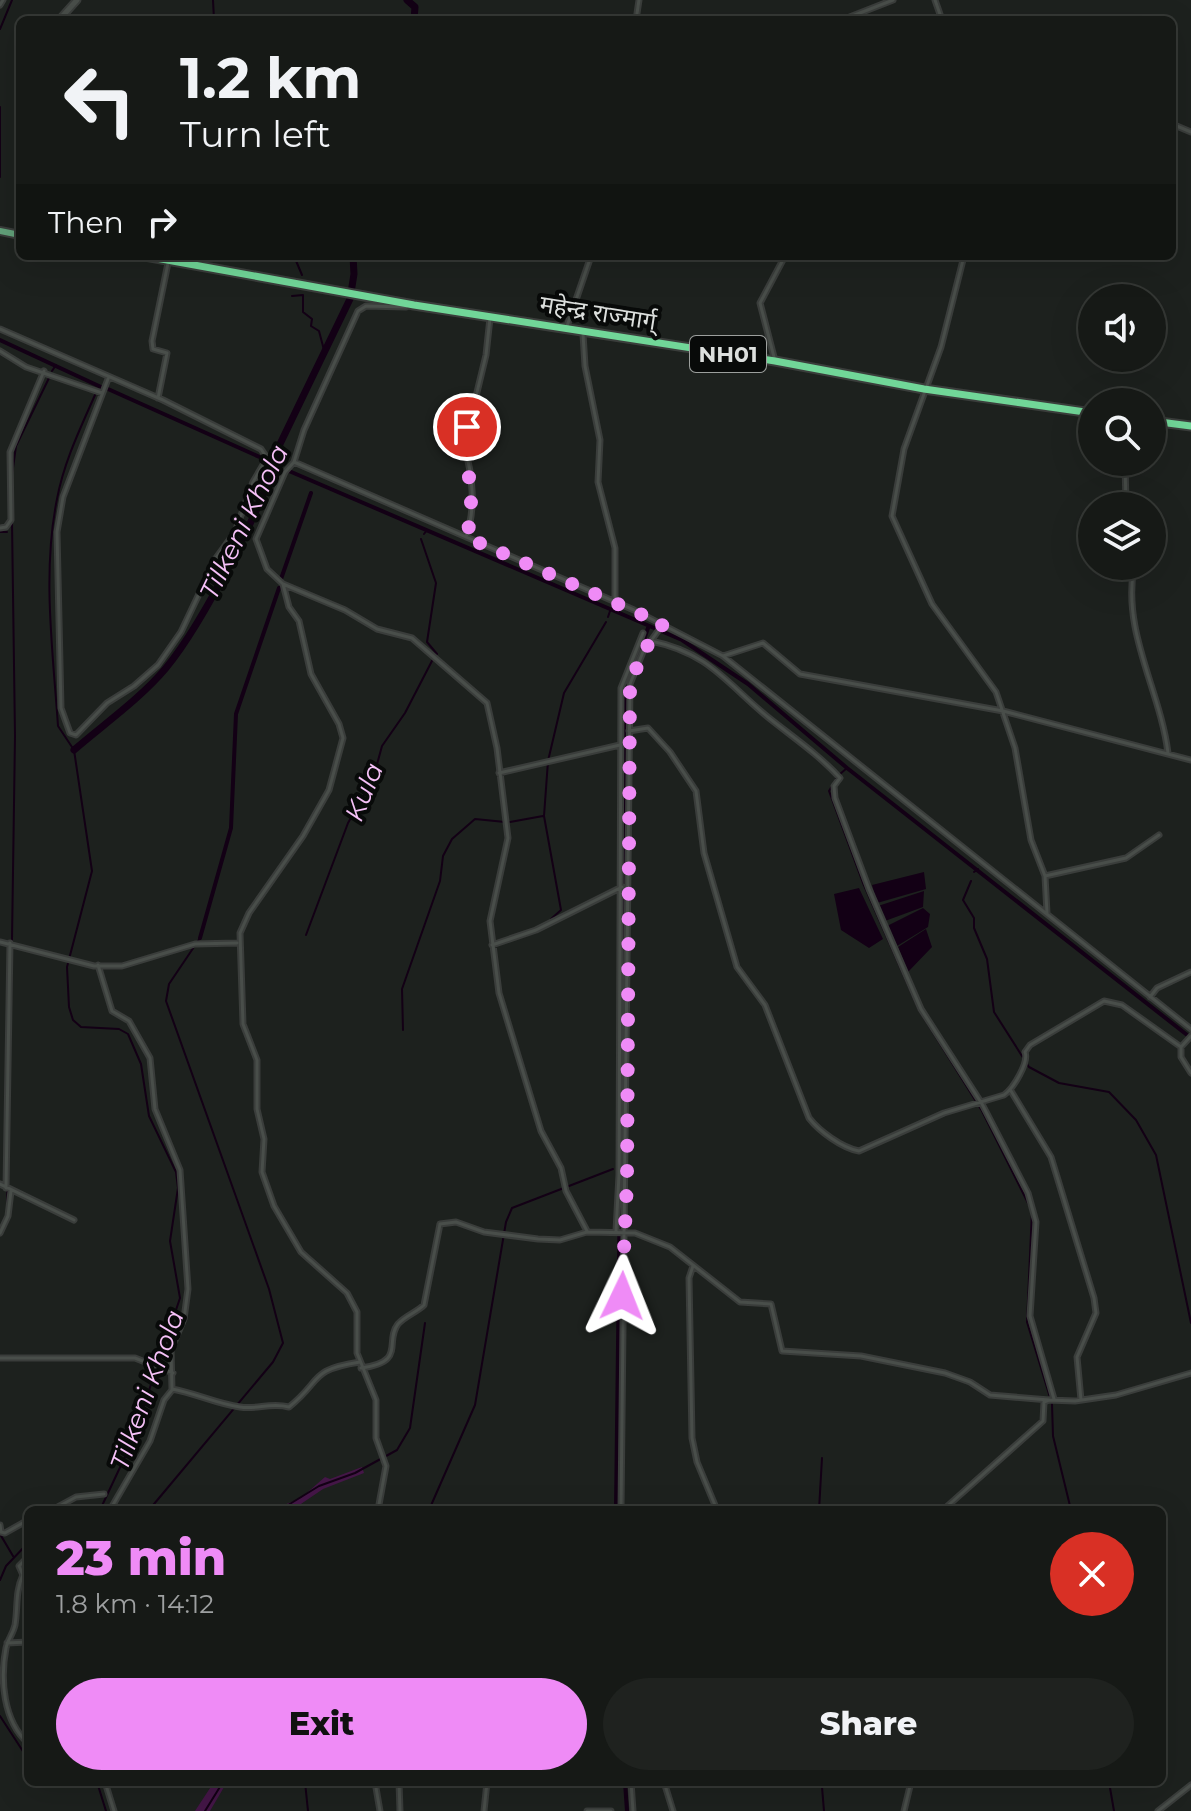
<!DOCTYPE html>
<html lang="en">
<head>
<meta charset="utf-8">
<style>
	:root { --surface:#161916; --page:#1f221f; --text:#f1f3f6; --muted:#9ea0a1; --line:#353835; --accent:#ef8bf6 }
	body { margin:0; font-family:Montserrat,"Noto Sans Devanagari",sans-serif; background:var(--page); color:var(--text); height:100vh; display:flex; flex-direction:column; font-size:30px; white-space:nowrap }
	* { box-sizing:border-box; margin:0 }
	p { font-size:26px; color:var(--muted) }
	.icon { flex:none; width:44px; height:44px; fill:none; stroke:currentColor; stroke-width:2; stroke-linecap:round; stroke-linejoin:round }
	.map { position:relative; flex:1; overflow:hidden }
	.details { position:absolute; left:24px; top:1506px; width:1142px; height:280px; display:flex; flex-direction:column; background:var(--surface); border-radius:12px; box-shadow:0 8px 32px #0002,0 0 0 2px var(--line) }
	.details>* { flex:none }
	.banner { position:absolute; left:16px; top:16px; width:1160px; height:244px; border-radius:12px; box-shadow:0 8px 32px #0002,0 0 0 2px var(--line); background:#161916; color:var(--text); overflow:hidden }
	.controls { position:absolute; left:1078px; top:284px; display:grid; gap:16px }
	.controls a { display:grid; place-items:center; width:88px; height:88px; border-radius:50%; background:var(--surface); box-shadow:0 8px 32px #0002,0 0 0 2px var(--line); font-size:40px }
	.pin { position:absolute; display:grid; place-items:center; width:68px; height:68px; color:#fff; margin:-34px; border:4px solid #fff; border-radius:50%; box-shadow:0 2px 8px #0007 }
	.me { position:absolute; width:88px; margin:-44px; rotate:2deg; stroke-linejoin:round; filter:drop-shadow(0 0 6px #0008) }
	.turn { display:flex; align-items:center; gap:28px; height:168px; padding:0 32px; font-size:36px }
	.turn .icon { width:104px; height:104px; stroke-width:2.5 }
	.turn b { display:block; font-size:56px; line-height:68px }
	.then { display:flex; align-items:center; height:76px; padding:0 32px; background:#0003; gap:16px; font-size:30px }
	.round { display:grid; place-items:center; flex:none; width:84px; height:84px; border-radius:42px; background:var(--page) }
	.summary { display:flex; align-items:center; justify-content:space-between; height:136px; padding:0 32px }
	h1 { font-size:48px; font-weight:800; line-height:60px; color:var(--accent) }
	.cta { display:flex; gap:16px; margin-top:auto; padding:16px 32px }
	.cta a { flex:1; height:92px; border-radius:48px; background:var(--accent); color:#111; font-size:32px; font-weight:800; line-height:92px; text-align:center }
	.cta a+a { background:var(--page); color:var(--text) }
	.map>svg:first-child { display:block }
	.green { fill:#441647 }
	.water { fill:#130015 }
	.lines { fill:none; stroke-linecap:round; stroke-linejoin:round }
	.stream { stroke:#130015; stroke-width:2 }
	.canal { stroke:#130015; stroke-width:4 }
	.river { stroke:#130015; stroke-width:7 }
	.street-casing { stroke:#3a3d3b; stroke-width:7 }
	.secondary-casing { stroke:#3a3d3b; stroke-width:9 }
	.primary-casing { stroke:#3a3d3b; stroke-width:10 }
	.highway-casing { stroke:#3a3d3b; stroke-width:11 }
	.street { stroke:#494e4a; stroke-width:3 }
	.secondary { stroke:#494e4a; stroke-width:5 }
	.primary { stroke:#61a079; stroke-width:6 }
	.highway { stroke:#71d698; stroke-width:7 }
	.route { stroke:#ef8bf6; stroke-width:14; stroke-dasharray:0 25.2 }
	.labels { text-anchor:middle; stroke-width:8; stroke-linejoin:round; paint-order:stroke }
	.shield { fill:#080a09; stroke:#9c9f9d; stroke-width:2 }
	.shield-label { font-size:22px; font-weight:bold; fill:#dcdfdd }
	.street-label { font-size:24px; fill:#dcdfdd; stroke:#080a09 }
	.water-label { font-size:26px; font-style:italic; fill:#f6c1f8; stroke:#080a09 }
</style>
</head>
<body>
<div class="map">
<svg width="1191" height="1811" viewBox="0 0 1191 1811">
	<rect width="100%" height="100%" fill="#1d211e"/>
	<path class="green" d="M362,1467L364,1473L323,1489L295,1508L272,1510L301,1498L325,1477L330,1479Z
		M214,1782H227L210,1811H195Z"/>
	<path class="water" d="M924,872L926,889L877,903L872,885Z
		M859,888L883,939L869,948L841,930L834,894Z
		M924,891L923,907L885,921L878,906Z
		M923,908L930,914L928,927L897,946L887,926Z
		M926,929L932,947L908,972L898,947Z"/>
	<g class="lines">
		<path class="stream" d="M213,0L214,20
			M0,29L12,0
			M0,107V177
			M294,256L302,275
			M292,296L303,295V312L312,319L311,326L319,331L324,350
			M52,371L56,365
			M95,395C80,429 64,462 57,499C42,573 53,652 58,726L74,750L92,871L67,967L69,1007L73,1020L81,1027L119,1029L128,1034L141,1064L149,1116L176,1172L178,1188L170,1241L180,1298L131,1444L100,1510
			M12,475L16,446L49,378
			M12,522L15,736L12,940
			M0,532H7
			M424,534L427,530
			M421,539L436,583L427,642L437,654
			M608,617L610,611
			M840,774L847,768
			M837,778L829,791L863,883L919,1010L982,1111L1032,1211L1027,1322L1052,1404L1053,1436L1071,1510
			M510,822L543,816
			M974,872L978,869
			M971,881L963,900L974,918V928L987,959L994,1012L1029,1067L1059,1083L1109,1092L1136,1120L1156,1155L1191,1323
			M551,919L561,910L544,816L548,761L564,693L606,622
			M306,935L348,823L373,779L382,746L405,713L434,657
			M403,1030L402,989L440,881L443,856L452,839L475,819L505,822
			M7,1210L12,946
			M149,1510L273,1362L283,1343L269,1289L166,1001L169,984L200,938
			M280,1510L319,1486L355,1473L397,1450L410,1428L425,1323
			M429,1510L475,1405L506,1222L512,1208L613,1169
			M819,1510L822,1458
			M0,1534L13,1556
			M0,1580L6,1566L28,1543
			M0,1716L28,1759
			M97,1782L106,1811
			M305,1782L308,1811
			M1109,1782L1114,1811
			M205,1811L223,1782
			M824,1811L822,1787L825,1782"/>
		<path class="canal" d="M0,340L101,387
			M108,389L264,459
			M272,463L279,467
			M289,471L682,640L748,684L847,768L1191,1038
			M281,579L311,493
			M200,938L231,828L236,714L279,588
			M616,1510L626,691L648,628
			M625,1782L627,1811"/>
		<path class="river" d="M407,0L415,7L414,20
			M74,750C104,724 140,699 166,668C202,624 268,499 280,444L350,299L354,274L353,256"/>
		<g class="street-casing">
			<path id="street" d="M935,0L942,20
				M0,5L3,0
				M636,20L639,0
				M842,20L893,0
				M1172,124L1191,132
				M964,256L941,347L904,449L892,516L932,604L996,692L1015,748L1031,840L1045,876L1047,913
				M0,329L163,400L261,449L267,458L253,482L235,532L216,558L181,632L158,665L134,686L107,703L76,735L70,733L61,708L57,532L63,497L108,379
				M566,329L591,256
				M583,334L585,366L600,440L598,482L615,548V601
				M0,351L26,367L102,393
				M775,361L760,303L785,256
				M158,398L167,353L153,349L152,341L168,263
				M294,462L634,610L723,656L1191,1029
				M1125,462L1126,506
				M0,528L6,527L11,520L10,452L44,371
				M466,537C476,509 473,475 464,446L486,355L490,318
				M1134,566C1122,633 1160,689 1168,753
				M283,584L345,610L377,629L412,638L487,703L497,748L508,838L490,921L499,993L541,1131L561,1168L566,1191L587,1231
				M651,641C710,653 727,684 769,718C794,738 818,754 840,778L834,786L835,798L869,889L921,1009L982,1104L1028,1193L1036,1222L1030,1316L1054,1399
				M723,656L763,643L800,674L1003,711L1191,760
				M629,731L648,728L670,752L696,791L704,853L737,967L765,1005L809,1118C819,1131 842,1148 859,1151L944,1113L1004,1095C1014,1088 1029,1062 1025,1052L1030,1045L1104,1001L1122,1005L1181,1047
				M499,773L620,745
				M1045,876L1126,858L1159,835
				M0,942L94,966H122L195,944L237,943
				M492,945L536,930L622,887
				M98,965L112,1011L129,1021L150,1058L155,1109L180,1170L188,1289L184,1319L171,1350L172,1389C195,1393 217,1404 240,1407C257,1410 270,1402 289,1407C323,1380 308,1370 360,1362
				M1150,997L1157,988L1191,972
				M1191,1036L1181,1047V1057L1191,1073
				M1011,1091L1051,1157L1094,1298L1096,1313L1077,1357L1081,1400
				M0,1184L74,1220
				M6,1188L10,943
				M616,1231L619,1175L621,688L643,633
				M0,1233L8,1216L11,1191
				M693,1266L689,1278L692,1438L697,1462L717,1510
				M0,1358H135L173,1373
				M361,1368C407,1362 384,1342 398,1324C405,1316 417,1312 424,1305L440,1224L456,1222L484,1232L538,1239L560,1240L587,1232L635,1233L670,1247L740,1302L771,1304L782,1351L861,1356L945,1373L970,1382L990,1395L1049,1400L1075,1401L1116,1395L1191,1373
				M52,1510L76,1497L104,1494
				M110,1510L150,1441L164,1400L172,1390
				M378,1510L386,1466L376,1438V1400L357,1353V1312L347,1293L301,1252L274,1206L262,1172L264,1139L257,1109V1060L243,1024L240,933L249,913L303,836L329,790L343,738L339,724L311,674L299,621L289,607L283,584L267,569L256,539L285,472L294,462L304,430L358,311L366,306L406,307
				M621,1510L630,684L643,652L663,624
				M943,1510L1043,1421L1044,1402L1049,1400
				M0,1525L1,1532L5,1533L28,1520
				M28,1557L19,1566L23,1575C15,1592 18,1607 15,1625C13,1634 8,1639 6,1648C0,1679 3,1721 28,1743
				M7,1643L28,1642
				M105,1782L114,1811
				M375,1782L380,1811
				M399,1782L400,1811
				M631,1782L633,1811
				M664,1782L673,1811
				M484,1811L487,1782
				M587,1811H611
				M904,1811L911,1782
				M1158,1811L1191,1785"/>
		</g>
		<g class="secondary-casing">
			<path id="secondary" d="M59,20L77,0"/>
		</g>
		<g class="primary-casing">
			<path id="primary" d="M0,231L20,235"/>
		</g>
		<g class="highway-casing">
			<path id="highway" d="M145,256L414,305L775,361L924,389L1092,413
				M1152,421L1191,426"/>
		</g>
		<use href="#street" class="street"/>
		<use href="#secondary" class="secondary"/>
		<use href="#primary" class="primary"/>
		<use href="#highway" class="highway"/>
	</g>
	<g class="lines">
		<path class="route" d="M467,427C462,464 479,499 466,537L663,624L643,652L630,684L627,1181L622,1296"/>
	</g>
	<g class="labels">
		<rect class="shield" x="690" y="336" width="76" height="36" rx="6"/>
		<g class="shield-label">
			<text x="728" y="362">NH01</text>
		</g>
		<g class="street-label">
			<text transform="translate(598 313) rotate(9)" y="8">महेन्द्र राज्मार्ग्</text>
		</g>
		<g class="water-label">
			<text transform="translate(244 522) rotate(-64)" y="9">Tilkeni Khola</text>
			<text transform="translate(364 792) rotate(-68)" y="9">Kula</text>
			<text transform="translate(147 1390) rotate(-70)" y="9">Tilkeni Khola</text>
		</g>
	</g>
</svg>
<div class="controls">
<a><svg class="icon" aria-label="sound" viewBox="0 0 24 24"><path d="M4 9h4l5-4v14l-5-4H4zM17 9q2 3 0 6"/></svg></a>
<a><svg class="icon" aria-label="search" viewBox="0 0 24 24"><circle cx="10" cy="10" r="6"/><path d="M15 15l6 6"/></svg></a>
<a><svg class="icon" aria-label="layers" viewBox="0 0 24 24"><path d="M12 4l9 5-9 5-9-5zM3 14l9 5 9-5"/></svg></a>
</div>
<div class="pin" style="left:467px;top:427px;background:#d93025"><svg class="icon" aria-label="arrive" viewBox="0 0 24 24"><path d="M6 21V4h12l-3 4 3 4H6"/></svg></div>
<svg class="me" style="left:622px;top:1296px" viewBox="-20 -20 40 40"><path d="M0-17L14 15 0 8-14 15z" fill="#ef8bf6" stroke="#fff" stroke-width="4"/></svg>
<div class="banner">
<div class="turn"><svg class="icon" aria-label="left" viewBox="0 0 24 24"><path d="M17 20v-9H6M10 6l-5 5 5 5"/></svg><div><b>1.2 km</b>Turn left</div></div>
<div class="then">Then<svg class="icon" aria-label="right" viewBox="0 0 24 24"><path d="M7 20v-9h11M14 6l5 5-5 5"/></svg></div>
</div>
<section class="details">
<div class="summary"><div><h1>23 min</h1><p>1.8 km · 14:12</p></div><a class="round" style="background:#d93025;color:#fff"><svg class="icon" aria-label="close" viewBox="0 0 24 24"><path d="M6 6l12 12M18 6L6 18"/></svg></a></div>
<div class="cta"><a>Exit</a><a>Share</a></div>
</section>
</div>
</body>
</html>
